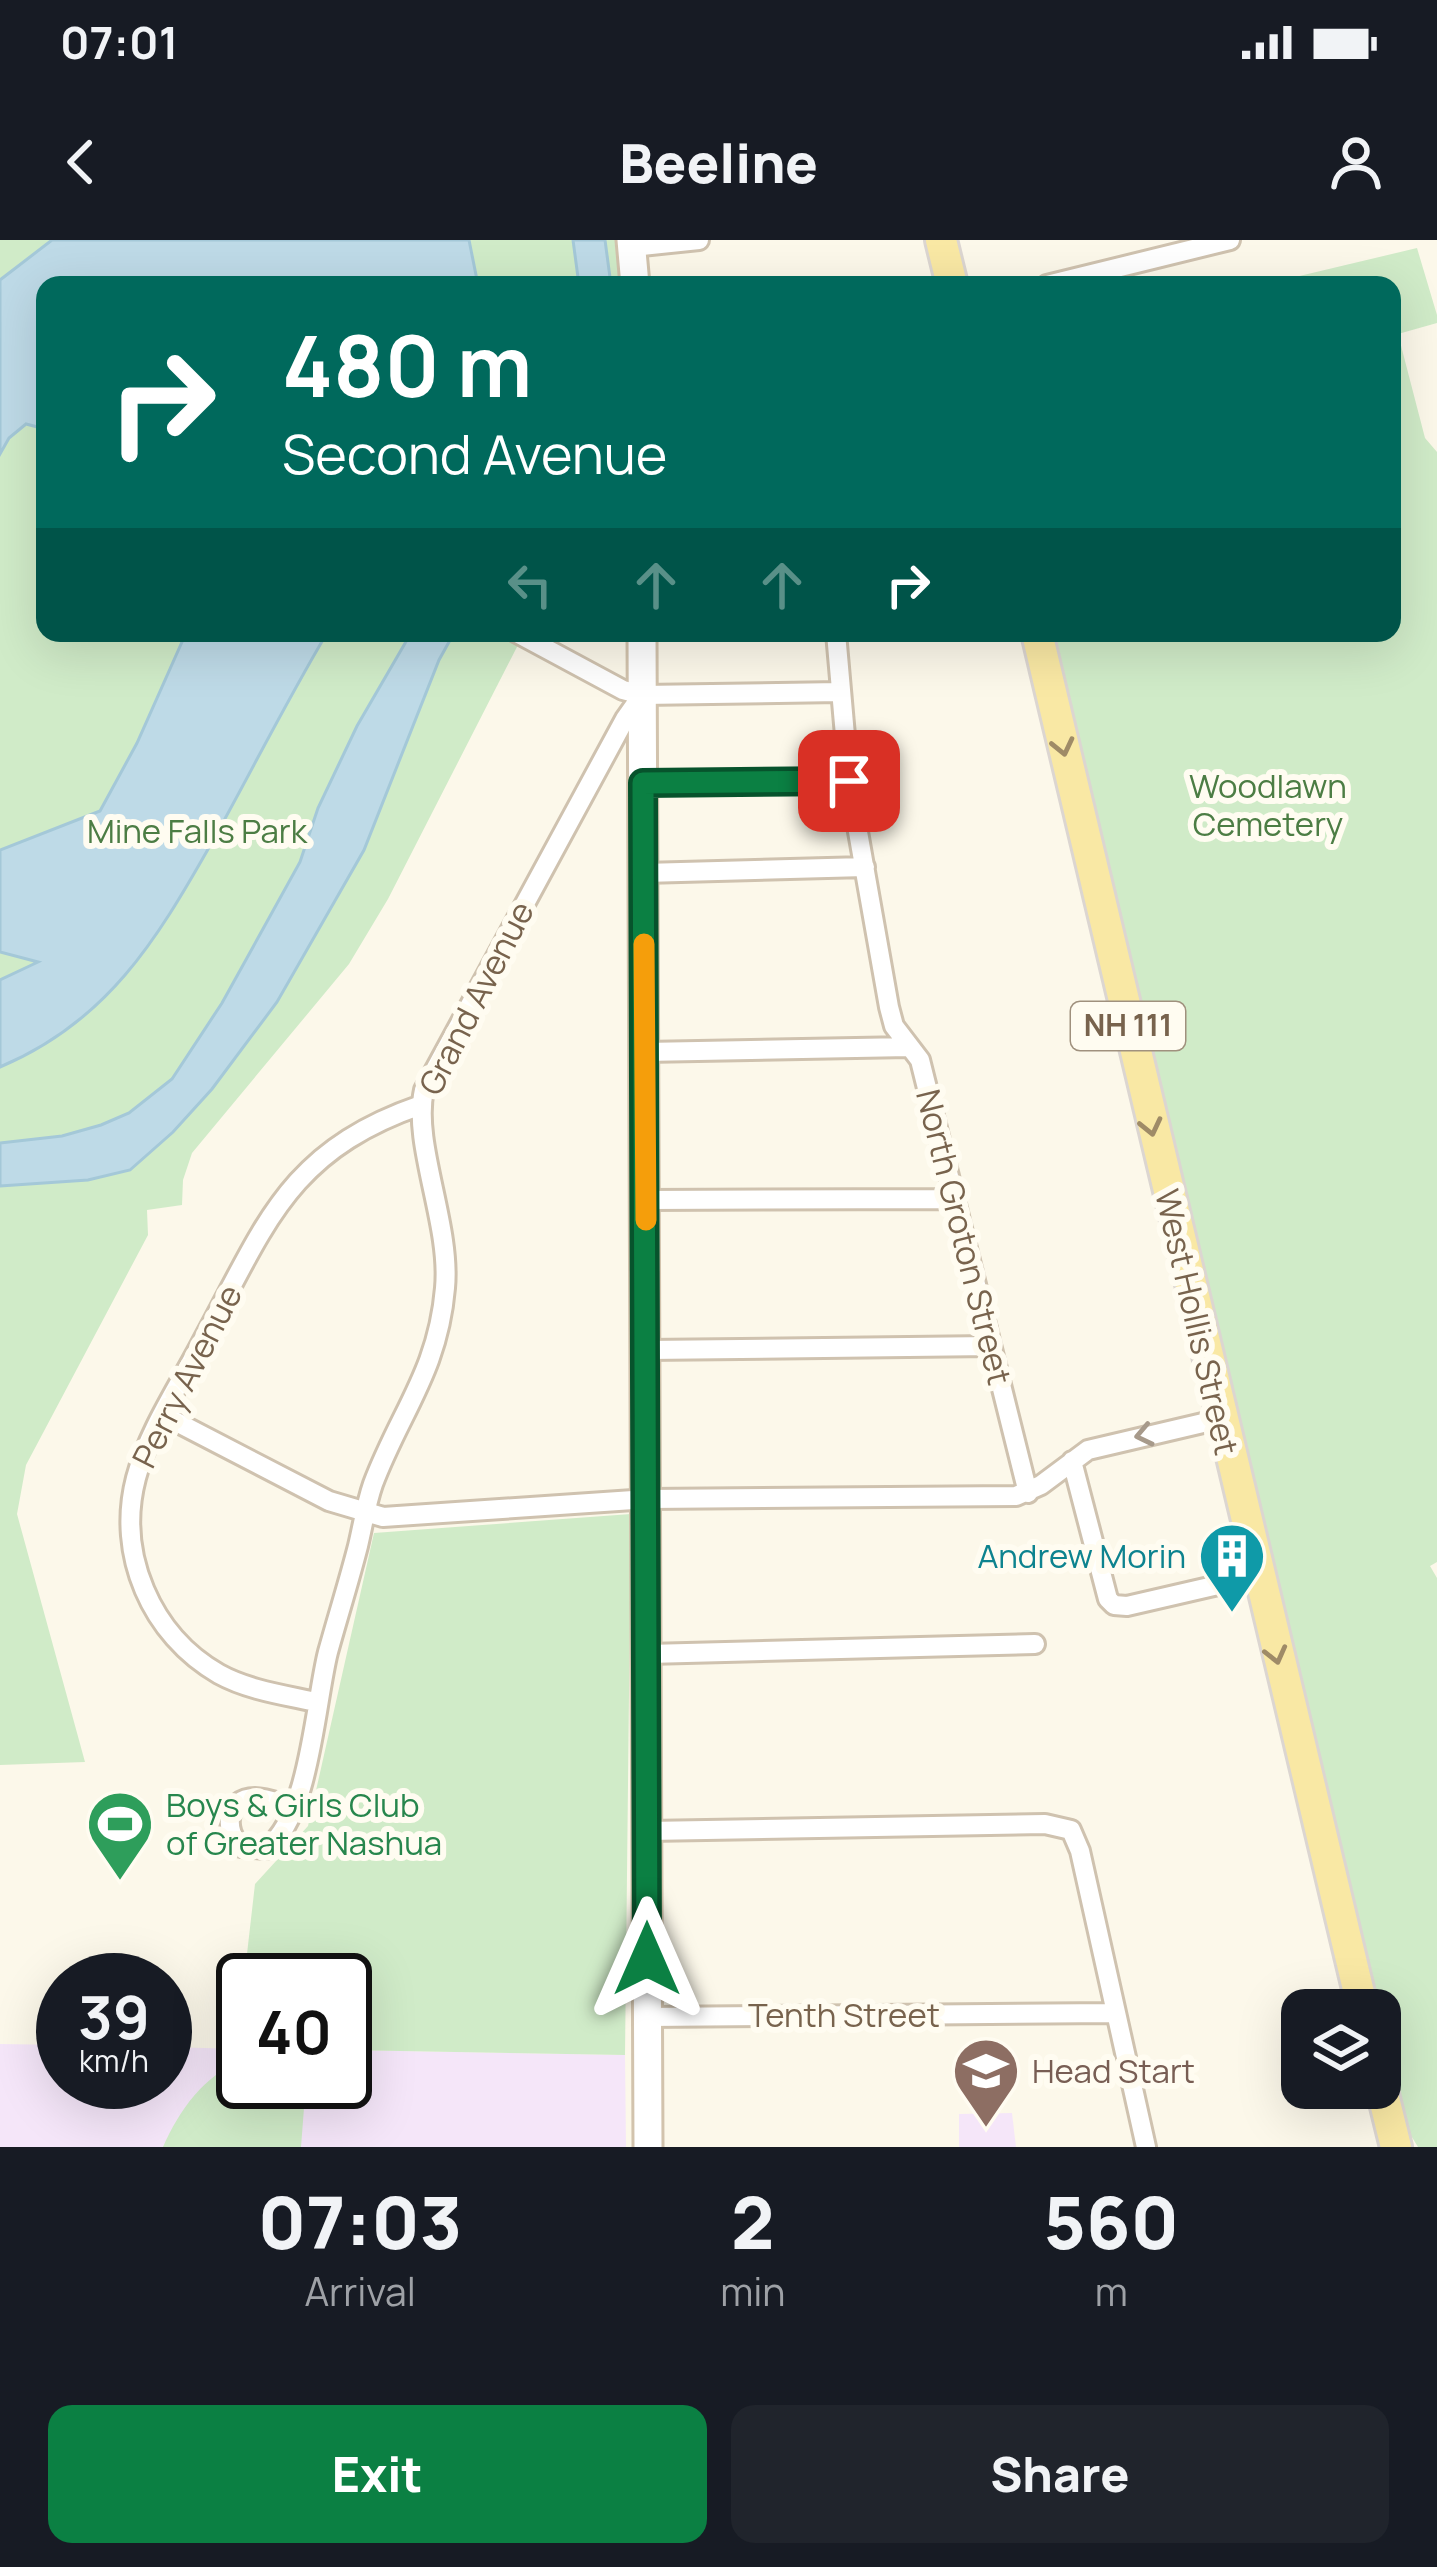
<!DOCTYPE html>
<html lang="en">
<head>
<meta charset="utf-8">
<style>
	:root { --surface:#171b24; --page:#20242c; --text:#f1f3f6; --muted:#9ea1a6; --accent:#0b8043 }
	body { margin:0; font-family:Manrope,sans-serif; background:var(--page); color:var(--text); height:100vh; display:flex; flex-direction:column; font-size:45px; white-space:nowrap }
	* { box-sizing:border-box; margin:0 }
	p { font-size:39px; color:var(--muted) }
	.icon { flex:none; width:66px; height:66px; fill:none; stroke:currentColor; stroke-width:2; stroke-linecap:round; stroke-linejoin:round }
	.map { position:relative; height:1907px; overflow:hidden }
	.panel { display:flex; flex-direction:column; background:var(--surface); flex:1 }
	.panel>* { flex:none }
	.banner { position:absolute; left:36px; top:36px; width:1365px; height:366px; border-radius:24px; box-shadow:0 12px 48px #0002; background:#00695c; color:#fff; overflow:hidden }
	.controls { position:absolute; left:1281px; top:1749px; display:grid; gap:24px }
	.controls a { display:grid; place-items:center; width:120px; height:120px; border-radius:24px; background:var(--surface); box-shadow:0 12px 48px #0002; font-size:60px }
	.speed { position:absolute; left:36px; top:1713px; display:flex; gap:24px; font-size:60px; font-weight:700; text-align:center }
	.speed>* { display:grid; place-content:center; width:156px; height:156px; border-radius:50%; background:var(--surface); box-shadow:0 12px 48px #0002; line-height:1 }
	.speed small { font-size:30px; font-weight:400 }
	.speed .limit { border:6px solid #111; border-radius:18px; background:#fff; color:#111 }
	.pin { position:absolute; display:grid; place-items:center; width:102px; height:102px; color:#fff; margin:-51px; border-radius:24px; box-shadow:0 6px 18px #0006 }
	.me { position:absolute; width:132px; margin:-66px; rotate:0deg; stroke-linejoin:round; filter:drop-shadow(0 0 9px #0008) }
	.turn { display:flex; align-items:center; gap:42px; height:252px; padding:0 48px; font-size:54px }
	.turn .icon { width:156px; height:156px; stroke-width:2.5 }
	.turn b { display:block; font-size:84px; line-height:102px }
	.lanes { display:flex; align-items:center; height:114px; padding:0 48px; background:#0003; justify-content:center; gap:60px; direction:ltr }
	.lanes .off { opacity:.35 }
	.eta { display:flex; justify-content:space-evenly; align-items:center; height:204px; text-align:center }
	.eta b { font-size:72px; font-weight:800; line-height:84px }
	.primary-button { display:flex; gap:24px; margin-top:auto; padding:24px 48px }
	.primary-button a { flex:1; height:138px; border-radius:24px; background:var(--accent); color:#fff; font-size:48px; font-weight:800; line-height:138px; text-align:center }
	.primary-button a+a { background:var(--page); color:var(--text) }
	.status { display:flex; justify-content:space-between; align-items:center; height:84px; padding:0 60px; background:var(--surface); direction:ltr }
	.status svg { height:33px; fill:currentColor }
	header { display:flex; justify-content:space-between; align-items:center; height:156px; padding:0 48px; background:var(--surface); font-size:54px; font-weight:800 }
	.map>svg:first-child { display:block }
	.education { fill:#f5e6f9 }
	.green { fill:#d0ebc8 }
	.water { fill:#bedae7; stroke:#a4c8d8; stroke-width:3 }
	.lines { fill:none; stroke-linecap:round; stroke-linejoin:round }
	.street-casing { stroke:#cfc2af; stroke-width:24 }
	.secondary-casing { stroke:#d2c3ad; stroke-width:33 }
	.primary-casing { stroke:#dcd6d1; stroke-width:36 }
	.street { stroke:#fff; stroke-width:18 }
	.secondary { stroke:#fff; stroke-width:27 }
	.primary { stroke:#f9e8a4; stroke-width:30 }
	.oneway { stroke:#9f8b67 }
	.oneway2 { stroke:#a79a8b }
	.route-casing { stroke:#07532c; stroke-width:30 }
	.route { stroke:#0b8043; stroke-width:21 }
	.slow { stroke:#f59e0b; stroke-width:21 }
	.labels { text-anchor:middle; stroke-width:12; stroke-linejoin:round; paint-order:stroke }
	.shield { fill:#fffcf1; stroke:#a0917e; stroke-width:3 }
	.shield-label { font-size:30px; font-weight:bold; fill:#78634d }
	.park-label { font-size:33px; fill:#4c7d44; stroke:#fffcf1 }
	.street-label { font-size:33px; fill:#78634d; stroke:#fffcf1 }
	.culture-label { font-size:33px; fill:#0d838f; stroke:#fffcf1; text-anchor:end }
	.leisure-label { font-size:33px; fill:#27864d; stroke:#fffcf1; text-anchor:start }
	.education-label { font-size:33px; fill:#785e54; stroke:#fffcf1; text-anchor:start }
</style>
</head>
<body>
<div class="status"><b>07:01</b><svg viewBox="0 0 49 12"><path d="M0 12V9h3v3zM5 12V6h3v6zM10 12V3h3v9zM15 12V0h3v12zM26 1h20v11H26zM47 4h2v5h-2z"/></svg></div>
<header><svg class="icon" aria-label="back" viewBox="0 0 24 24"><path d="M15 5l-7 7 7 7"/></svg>Beeline<svg class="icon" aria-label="person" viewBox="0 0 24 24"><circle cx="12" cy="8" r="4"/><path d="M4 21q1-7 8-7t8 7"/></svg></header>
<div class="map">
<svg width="1437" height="1907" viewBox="0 0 1437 1907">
	<rect width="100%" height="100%" fill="#fcf8ea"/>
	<path class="education" d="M0,1804L63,1805V1842H165V1807L243,1809V1842H345V1810L625,1815L626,1907H0Z
		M1012,1873L1016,1907H959V1874Z"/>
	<path class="green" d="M0,0H619L624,45H45V393H498L519,403L388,659L349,724L192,913L183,940L182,965L147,970L148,995L26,1225L17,1274L85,1522L0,1525Z
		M1417,8L1437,75V83L1398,94L1425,198L1437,212V1322L1430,1326L1437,1338V1907H1418L1410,1894L1272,1330L1055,393H1392V45H1262Z
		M631,1274L625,1815L345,1810V1740H244L255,1644L308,1586L374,1293Z
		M243,1821V1842H306L301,1907H163C179,1871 204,1834 243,1821Z"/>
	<path class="water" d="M52,0H469L478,45H45V189L26,184L9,198L0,214V40Z
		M573,0H605L611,45H579Z
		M186,393H327C286,462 250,534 211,604C156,701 107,782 0,827V740L38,722L0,712V610L100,571L137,503Z
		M411,393H454L439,420L364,610L277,762L212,849L173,892L130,930L88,940L0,946V903L62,896L101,885L129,873L172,839L222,763L300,622L318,568L357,486Z"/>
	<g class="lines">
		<g class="street-casing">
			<path id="street" d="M632,7L699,0
				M1047,45L1230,0
				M517,393L623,450L642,455L840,452
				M836,393L849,541L889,767L894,786L920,820L1028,1253
				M643,543L849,541
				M644,633L865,627
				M645,812L909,807
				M646,960L955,959
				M647,1110L991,1106
				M163,1175L329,1261L383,1277L648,1259L1016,1256L1041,1245L1088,1210L1220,1179
				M1072,1221L1108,1359L1114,1365L1127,1366L1257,1336
				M648,1414L1035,1404
				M316,1462C284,1455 248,1450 219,1434C151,1395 116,1314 136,1238C149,1189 181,1143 204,1098C266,984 288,911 421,865
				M293,1567C281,1564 267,1558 255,1558C226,1558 223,1591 241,1607L266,1609C310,1577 315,1463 328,1412C338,1376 349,1341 358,1306C363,1285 366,1264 373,1244C400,1172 438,1131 445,1048C451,984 412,904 424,850L625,479L642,455
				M648,1591L1045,1584L1071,1590L1080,1611L1146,1907
				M647,1777L1113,1773"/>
		</g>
		<g class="secondary-casing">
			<path id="secondary" d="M631,0L635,45
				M642,393L648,1907"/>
		</g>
		<g class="primary-casing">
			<path id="primary" d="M941,0L952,45
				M1037,393L1363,1770
				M1380,1842L1396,1907"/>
		</g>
		<use href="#street" class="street"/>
		<use href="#secondary" class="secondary"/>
		<use href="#primary" class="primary"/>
	</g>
	<defs><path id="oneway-chevron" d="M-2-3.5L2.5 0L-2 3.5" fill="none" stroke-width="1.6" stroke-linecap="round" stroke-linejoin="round" transform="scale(3)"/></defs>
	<g class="oneway">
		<use href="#oneway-chevron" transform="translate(1063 507) rotate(77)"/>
		<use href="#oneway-chevron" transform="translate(1151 887) rotate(77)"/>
		<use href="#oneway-chevron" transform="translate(1276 1415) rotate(76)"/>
	</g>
	<use class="oneway2" href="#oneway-chevron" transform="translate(1144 1195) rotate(168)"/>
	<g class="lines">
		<g class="route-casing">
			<path id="route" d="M647,1719L643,543L849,541"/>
		</g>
		<use href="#route" class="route"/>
		<path class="slow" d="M644,704L646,980"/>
	</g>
	<defs>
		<g id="building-pin" transform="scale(3.45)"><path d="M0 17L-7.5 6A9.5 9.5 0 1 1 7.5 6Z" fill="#0f9aa8" stroke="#fffcf1"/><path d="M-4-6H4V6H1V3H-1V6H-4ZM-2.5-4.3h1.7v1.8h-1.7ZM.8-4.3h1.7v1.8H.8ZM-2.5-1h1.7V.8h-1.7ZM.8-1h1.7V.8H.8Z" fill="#fff"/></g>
		<g id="stadium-pin" transform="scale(3.45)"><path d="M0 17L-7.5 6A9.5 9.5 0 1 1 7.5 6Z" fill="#2e9e5b" stroke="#fffcf1"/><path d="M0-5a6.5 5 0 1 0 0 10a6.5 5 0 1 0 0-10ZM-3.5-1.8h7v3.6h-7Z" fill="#fff"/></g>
		<g id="school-pin" transform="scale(3.45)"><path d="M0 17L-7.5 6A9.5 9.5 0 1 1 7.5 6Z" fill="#8d6e63" stroke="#fffcf1"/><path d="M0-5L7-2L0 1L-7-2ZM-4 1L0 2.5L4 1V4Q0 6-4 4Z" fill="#fff"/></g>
	</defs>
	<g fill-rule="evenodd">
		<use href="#building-pin" x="1232" y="1316"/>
		<use href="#stadium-pin" x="120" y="1584"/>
		<use href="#school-pin" x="986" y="1831"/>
	</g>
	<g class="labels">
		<rect class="shield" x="1071" y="762" width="114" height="48" rx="9"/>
		<g class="shield-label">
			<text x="1128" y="796">NH 111</text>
		</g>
		<g class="park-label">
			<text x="1268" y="558">Woodlawn<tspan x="1268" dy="38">Cemetery</tspan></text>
			<text x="197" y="603">Mine Falls Park</text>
		</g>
		<g class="street-label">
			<text transform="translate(476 758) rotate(-63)" y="12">Grand Avenue</text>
			<text transform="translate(964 997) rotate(76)" y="12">North Groton Street</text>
			<text transform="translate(1197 1082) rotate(77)" y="12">West Hollis Street</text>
			<text transform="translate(187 1136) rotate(-63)" y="12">Perry Avenue</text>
			<text x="844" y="1787">Tenth Street</text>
		</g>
		<g class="culture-label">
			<text x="1186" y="1328">Andrew Morin</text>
		</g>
		<g class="leisure-label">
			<text x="166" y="1577">Boys &amp; Girls Club<tspan x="166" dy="38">of Greater Nashua</tspan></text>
		</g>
		<g class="education-label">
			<text x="1032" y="1843">Head Start</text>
		</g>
	</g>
</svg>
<div class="controls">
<a><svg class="icon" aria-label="layers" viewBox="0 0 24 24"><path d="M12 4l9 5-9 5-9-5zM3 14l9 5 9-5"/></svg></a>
</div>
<div class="speed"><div>39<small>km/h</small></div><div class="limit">40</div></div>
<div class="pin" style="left:849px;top:541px;background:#d93025"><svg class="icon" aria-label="arrive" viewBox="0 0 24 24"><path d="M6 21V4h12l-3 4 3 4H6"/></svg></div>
<svg class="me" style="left:647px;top:1719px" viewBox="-20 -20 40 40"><path d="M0-17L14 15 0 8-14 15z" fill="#0b8043" stroke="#fff" stroke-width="4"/></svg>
<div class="banner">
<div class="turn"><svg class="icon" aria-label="right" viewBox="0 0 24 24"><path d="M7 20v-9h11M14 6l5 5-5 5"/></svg><div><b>480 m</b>Second Avenue</div></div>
<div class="lanes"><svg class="icon off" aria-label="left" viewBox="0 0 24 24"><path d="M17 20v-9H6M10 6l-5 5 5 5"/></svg><svg class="icon off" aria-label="ahead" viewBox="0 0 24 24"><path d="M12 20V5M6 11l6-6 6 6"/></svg><svg class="icon off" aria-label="ahead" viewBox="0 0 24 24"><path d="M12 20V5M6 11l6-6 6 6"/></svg><svg class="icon" aria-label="right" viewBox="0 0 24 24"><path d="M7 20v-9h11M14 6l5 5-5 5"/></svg></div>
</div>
</div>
<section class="panel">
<div class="eta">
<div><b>07:03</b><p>Arrival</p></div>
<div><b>2</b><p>min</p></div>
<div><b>560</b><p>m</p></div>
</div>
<div class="primary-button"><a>Exit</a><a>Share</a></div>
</section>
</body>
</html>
